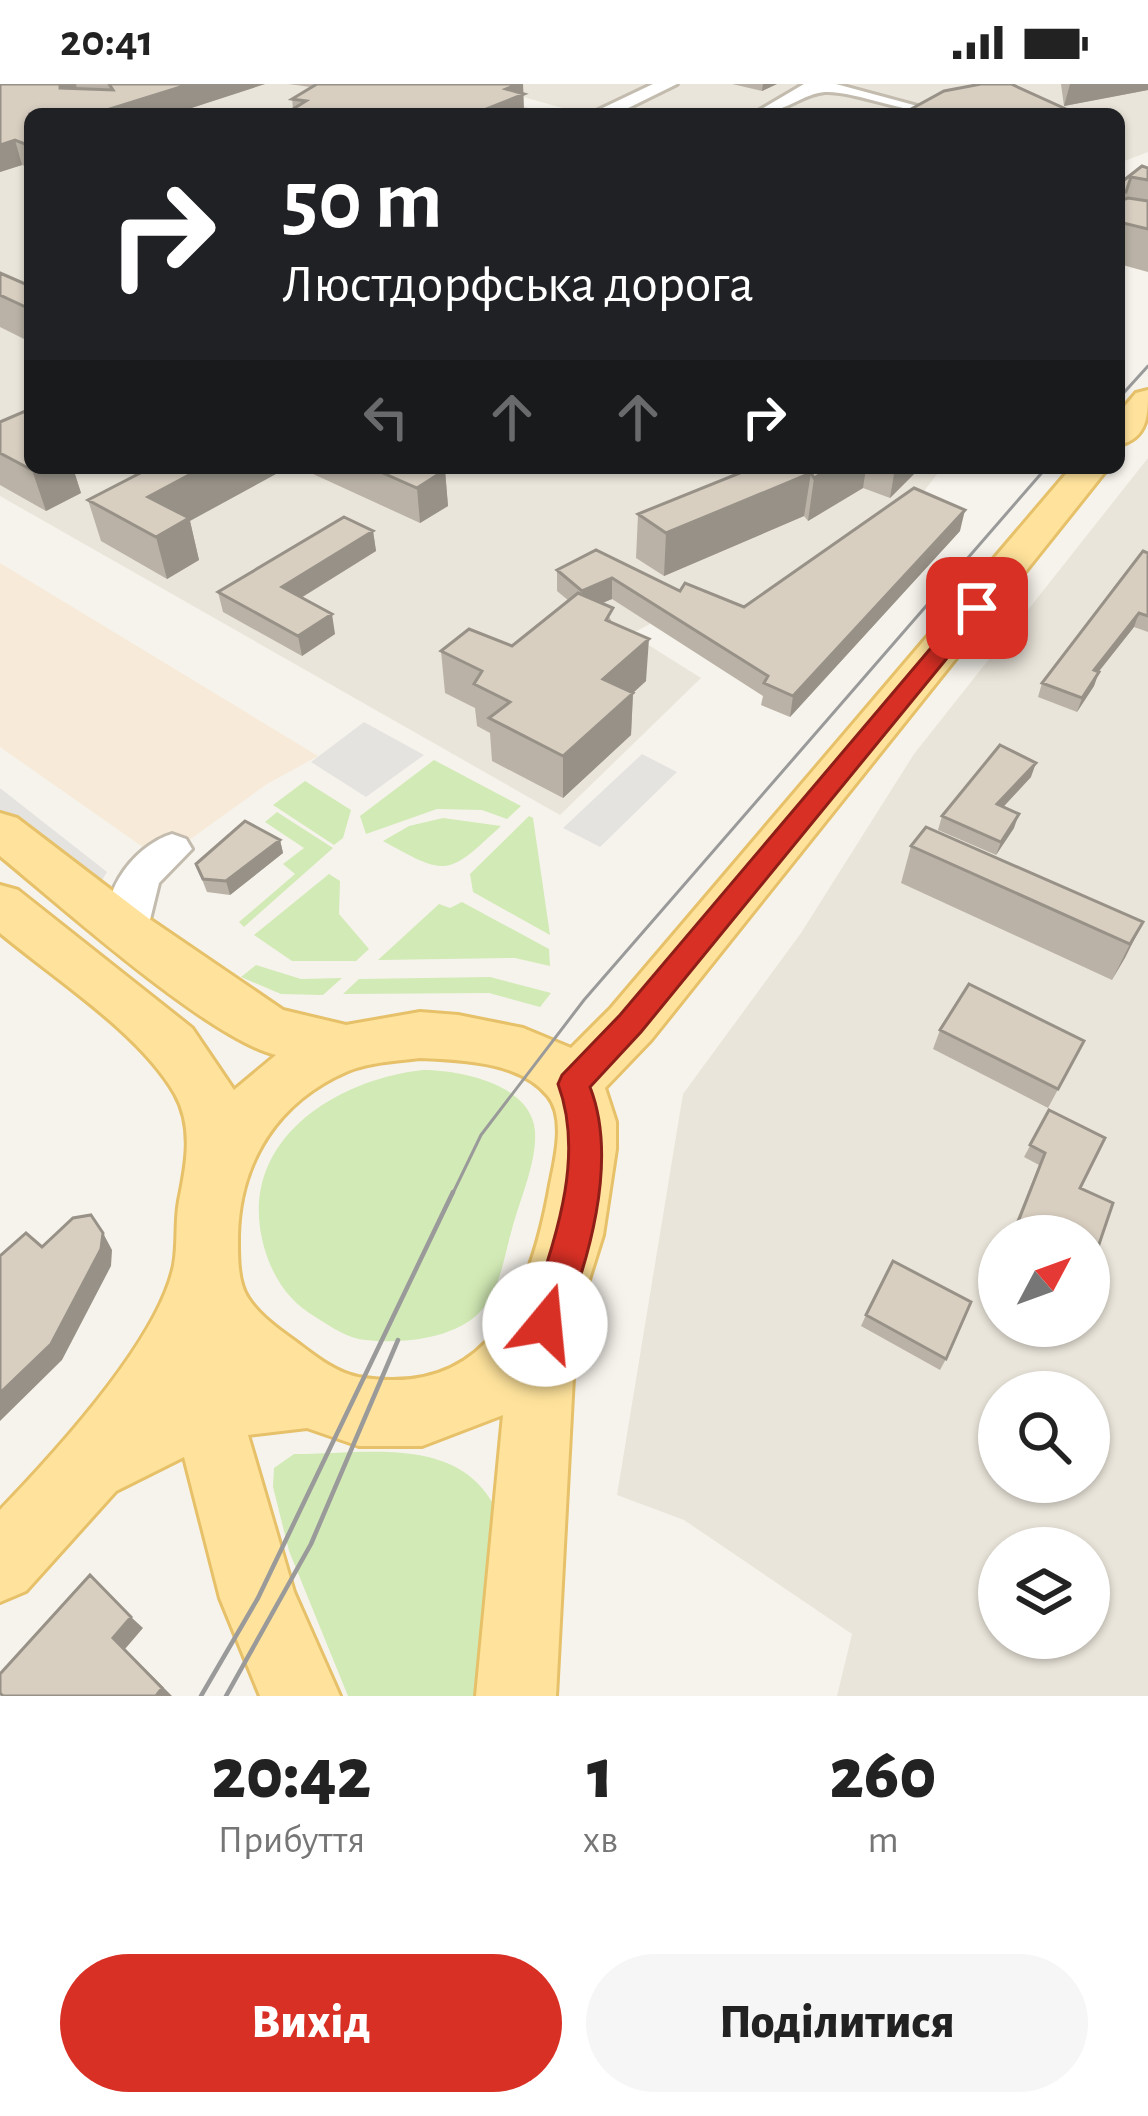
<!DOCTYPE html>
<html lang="uk">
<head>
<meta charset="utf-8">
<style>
	:root { --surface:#fff; --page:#f6f6f6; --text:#222; --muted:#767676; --accent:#d93025 }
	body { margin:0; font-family:"Alegreya Sans",sans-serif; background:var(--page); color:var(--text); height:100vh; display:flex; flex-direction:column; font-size:45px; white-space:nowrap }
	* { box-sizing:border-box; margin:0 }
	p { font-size:39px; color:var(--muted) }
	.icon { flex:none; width:66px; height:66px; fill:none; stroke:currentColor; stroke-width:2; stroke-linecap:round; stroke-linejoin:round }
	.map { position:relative; height:1612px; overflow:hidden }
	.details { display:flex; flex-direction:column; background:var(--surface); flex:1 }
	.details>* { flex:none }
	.top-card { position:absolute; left:24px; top:24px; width:1101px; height:366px; border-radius:18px; box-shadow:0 3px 9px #0004; background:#202124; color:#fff; overflow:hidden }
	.needle { width:78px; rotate:49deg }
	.controls { position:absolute; left:978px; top:1131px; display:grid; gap:24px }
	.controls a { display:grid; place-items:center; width:132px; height:132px; border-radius:50%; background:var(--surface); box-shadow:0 3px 9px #0004; font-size:60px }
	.pin { position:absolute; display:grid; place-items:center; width:102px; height:102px; color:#fff; margin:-51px; border-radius:24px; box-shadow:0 6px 18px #0006 }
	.me { position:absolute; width:132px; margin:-66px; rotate:17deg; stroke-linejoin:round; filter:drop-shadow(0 0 9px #0008) }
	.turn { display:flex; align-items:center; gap:42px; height:252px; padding:0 60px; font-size:54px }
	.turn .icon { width:156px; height:156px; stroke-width:2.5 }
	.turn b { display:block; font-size:84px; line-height:102px }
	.lanes { display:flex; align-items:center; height:114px; padding:0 60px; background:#0003; justify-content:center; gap:60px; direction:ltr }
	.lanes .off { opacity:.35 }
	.eta { display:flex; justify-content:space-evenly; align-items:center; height:204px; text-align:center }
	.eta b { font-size:72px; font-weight:800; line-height:84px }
	.cta { display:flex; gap:24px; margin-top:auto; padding:24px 60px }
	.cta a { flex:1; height:138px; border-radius:72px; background:var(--accent); color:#fff; font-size:48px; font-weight:800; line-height:138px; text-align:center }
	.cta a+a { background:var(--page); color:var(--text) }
	.status { display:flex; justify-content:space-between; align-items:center; height:84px; padding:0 60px; background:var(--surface); direction:ltr }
	.status svg { height:33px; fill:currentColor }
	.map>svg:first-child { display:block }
	.residential { fill:#eae5da; fill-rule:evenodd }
	.commercial { fill:#f7ead8 }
	.green { fill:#d2eab5 }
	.parking { fill:#e5e3e0 }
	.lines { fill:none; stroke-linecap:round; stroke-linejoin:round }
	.minor-casing { stroke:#c2bbae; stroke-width:6 }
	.major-casing { stroke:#e6c16a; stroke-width:6 }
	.minor { fill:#fff; fill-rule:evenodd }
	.major { fill:#ffe39c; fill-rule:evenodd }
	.tram-far1 { stroke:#9a9a9a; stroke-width:3 }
	.tram { stroke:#9a9a9a; stroke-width:4.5 }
	.wall { fill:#bab2a6 }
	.shaded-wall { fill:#979187 }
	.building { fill:#d8cfc1; stroke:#979187; stroke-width:3 }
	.route { fill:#d93025; stroke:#8d1f18; stroke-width:3 }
</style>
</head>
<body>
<div class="status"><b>20:41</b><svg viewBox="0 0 49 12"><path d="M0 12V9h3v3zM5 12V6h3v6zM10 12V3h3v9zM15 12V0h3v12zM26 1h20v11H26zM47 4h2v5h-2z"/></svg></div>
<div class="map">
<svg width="1148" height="1612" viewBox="0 0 1148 1612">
	<rect width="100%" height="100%" fill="#f6f3ec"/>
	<path class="residential" d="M53,0H458L546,30H30V384H942L910,425L742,544L686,521L631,550L701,594L560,731L0,412V17Z
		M514,0H654L584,30L498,6Z
		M681,0H1148V68L1119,79V30H771L820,6L805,1L748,30H615Z
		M1148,374V1612H837L852,1550L684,1436L617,1411L683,1010L801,849L914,670ZM999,1152H1089V1242H999ZM999,1308H1089V1398H999ZM999,1464H1089V1554H999Z"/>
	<path class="commercial" d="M0,479L318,672L267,700L178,764L150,768L0,663Z"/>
	<path class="green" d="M434,676L521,722L507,735L482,726L437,725L366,750L360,732Z
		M305,697L351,726L343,754L334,761L273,721Z
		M277,728L333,764L244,843L239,838L295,790L283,780L304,764L265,738Z
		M529,732L533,734L550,851L473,808L470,790Z
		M443,734L501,742C447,792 448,793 383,757L409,742Z
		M329,790L340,797L339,830L369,865L356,877H292L254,851Z
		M462,818L549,865L550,882L515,874L378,876L439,820L450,824Z
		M256,881L301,895L342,894L323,911L281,910L241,893Z
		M490,893L551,909L540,923L489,909L343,910L359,895Z
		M423,986C460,986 531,1000 535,1047C537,1078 520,1115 512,1145C504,1172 500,1208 479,1229C453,1255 401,1260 366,1256C349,1255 331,1243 317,1234C289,1218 273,1194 264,1163C235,1059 333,996 423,986Z
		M294,1370C368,1370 465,1349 499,1432L479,1612H348L289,1467L273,1403L274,1384Z"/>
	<path class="parking" d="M364,638L424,671L366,713L311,678Z
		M642,670L677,688L600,763L563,744Z
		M0,704L107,788L98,803L0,727Z"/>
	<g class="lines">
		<g class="minor-casing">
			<path id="minor" d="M653,0H677L616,30H590Z
				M804,0H836L947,30C905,30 856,7 825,8C801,10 784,30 753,30Z
				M172,750L186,755L192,765L159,799L144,860L129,865L114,860C91,818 132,762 172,750Z"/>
		</g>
		<g class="major-casing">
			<path id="major" d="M1148,306C1148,331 1148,354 1119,361V329L1136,309Z
				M1071,384H1108L651,956L605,1004L616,1038V1065L603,1151L576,1237L556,1612H476L503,1331L422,1362H359L307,1344L248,1351L294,1508L340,1612H260L220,1514L184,1373L116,1407L26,1507L0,1518V1426C53,1371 159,1256 174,1181C178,1160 175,1138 179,1117C186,1082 194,1044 175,1010C140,949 55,895 0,849V801L18,806L192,944L234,1006L276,971C209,955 60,821 0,772V729L17,734L148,834L283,926L346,941L420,928L458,931L523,944L571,964L611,924ZM420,974C462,976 519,977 548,1012C566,1034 555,1076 550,1101C531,1208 491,1316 358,1293C334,1288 314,1271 295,1257C278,1245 259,1231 248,1214C237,1197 238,1171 238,1151C240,1077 278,1017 348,987C370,978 397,977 420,974Z"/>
		</g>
		<use href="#minor" class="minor"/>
		<use href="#major" class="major"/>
		<path class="tram-far1" d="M1119,314L1148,282
			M452,1111L481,1051L584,916L1046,384"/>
		<path class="tram" d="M201,1612L258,1514L453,1108
			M226,1612L311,1460L398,1256"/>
	</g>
	<path class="wall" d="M0,0H265L173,30H30V84L22,81L0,88Z
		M288,0H523L524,30L293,25L292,15L311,3Z
		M732,0H777L762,7Z
		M1061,0H1148V6L1064,22Z
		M1148,84V188L1119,180V100Z
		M0,189L30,202V258L0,243Z
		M0,338L30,384H73L81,409L46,427L0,401Z
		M300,384H439L445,386L448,422L420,439Z
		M752,384H920L890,414L863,404L808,437L804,432L664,492L636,474L638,430Z
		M88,416L190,437L199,476L167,495L101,457Z
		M373,447L376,467L301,514L335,550L302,572L223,528L218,508Z
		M960,447L790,633L761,621L763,612L612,515L601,519L646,597L633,609L631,651L563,714L492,677L490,649L477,642L475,624L445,609L441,567L512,562L569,517L557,507V486L596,466L680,507L744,523Z
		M1148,469V548L1134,543L1098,588L1094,602L1077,628L1038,613L1042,599Z
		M1031,693L1003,723L1014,744L996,771L938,746L942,732Z
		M280,756L283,769L230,811L207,808L196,780Z
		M911,762L1143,838L1112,896L901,799Z
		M940,946L1084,957L1048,1024L933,965Z
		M1049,1026L1105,1054L1080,1104L1113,1119L1094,1175L1089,1183V1152H1015L1011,1150L1039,1081L1024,1073Z
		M866,1231L946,1275L940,1286L861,1242Z"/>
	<path class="shaded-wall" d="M60,0H76L78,10L65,16Z
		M190,0H265L173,30H94Z
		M518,0H523L524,30H474L506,5Z
		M763,0H777L762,7Z
		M1070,0H1148V6L1064,22Z
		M15,56L22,81L0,88V61Z
		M35,384H73L81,409L46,427L32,386Z
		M202,384H287L190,437L199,476L167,495L156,453L148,413Z
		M831,384H866L863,404L808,437L814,394Z
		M895,384H920L890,414Z
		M445,386L448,422L420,439L417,404Z
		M811,389L804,432L664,492L666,449Z
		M965,426L960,447L790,633L793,612Z
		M373,447L376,467L286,523L282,503Z
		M612,494V515L582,528V507Z
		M1139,529L1134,543L1089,600L1094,586Z
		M332,530L335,550L302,572L298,552Z
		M649,555L646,597L602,637L603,595Z
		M1099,588L1094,602L1077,628L1082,614Z
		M633,609L631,651L563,714V672Z
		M1036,679L1031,693L993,734L997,720Z
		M1019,730L1014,744L996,771L1001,758Z
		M280,756L283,769L230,811L226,797Z
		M1143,838L1125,874L1112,896L1130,860Z
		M103,1149L112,1166L111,1182L62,1276L0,1337V1309Z
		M131,1533L143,1544L125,1565L172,1612H156L113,1554Z"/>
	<path class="building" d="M0,0H60V4L113,6L109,0H190L94,30H30V62L15,56L0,61Z
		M317,0H518L506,5L524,10L474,30H285L306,17L292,15Z
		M981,0H1011L1077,30H902L944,7Z
		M1142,82L1148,84V96L1131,93L1126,108L1119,107V100Z
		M1128,114L1148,117V145L1119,138V117Z
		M0,189L30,202V225L0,211Z
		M30,325V384H35L32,386L0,369V338Z
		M150,384H202L148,413L189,434L156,453L88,416Z
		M377,384H439L445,386L417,404L374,385Z
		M752,384H831L814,394L811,389L666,449L638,430Z
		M914,404L965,426L793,612L764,599L768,592L612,494L582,507L557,486L596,466L680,507L685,499L744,523Z
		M344,433L373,447L282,503L332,530L298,552L218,508Z
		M1143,467L1148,469V532L1139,529L1094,586L1099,588L1082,614L1042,599Z
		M578,509L613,524L606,536L649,555L603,595L633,609L563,672L489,634L510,618L474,600L482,587L441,567L469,545L512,562Z
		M1000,661L1036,679L997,720L1019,730L1001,758L942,732Z
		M245,737L280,756L226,797L203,795L196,780Z
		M926,743L1143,838L1130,860L911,762Z
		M969,900L1084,957L1058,1005L940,946Z
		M1049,1026L1105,1054L1080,1104L1113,1119L1094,1175L1089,1172V1152H1046L1018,1138L1045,1069L1030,1061Z
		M91,1131L103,1149L101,1165L51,1260L0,1309V1172L26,1149L42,1163L73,1134Z
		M893,1177L971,1218L946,1275L866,1231Z
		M90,1491L131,1533L113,1554L162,1604L156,1612H3L0,1609V1590Z"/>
	<path class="route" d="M969,519L988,524L641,948L590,1003C619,1077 588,1182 558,1252L545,1257L533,1252L527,1240C551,1165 587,1078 558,1000L562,991L620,931Z"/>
</svg>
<div class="controls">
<a><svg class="needle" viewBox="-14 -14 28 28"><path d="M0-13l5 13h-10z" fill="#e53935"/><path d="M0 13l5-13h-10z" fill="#767676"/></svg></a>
<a><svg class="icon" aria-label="search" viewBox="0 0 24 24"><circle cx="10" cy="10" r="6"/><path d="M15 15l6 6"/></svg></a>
<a><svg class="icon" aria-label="layers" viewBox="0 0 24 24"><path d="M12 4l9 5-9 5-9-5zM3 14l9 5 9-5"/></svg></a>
</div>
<div class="pin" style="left:977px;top:524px;background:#d93025"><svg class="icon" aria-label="arrive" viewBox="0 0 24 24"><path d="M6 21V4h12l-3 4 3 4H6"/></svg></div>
<svg class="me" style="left:545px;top:1240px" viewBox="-20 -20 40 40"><circle r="19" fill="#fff"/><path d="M0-13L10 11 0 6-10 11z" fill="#d93025"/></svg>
<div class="top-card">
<div class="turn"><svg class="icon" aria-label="right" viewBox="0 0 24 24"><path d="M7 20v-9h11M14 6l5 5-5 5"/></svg><div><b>50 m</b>Люстдорфська дорога</div></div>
<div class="lanes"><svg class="icon off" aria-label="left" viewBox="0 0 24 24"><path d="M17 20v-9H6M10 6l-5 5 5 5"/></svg><svg class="icon off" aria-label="ahead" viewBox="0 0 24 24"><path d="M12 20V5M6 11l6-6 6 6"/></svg><svg class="icon off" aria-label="ahead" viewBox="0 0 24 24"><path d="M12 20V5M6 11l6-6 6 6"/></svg><svg class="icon" aria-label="right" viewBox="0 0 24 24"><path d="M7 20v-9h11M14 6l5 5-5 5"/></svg></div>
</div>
</div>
<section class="details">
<div class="eta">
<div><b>20:42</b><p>Прибуття</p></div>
<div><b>1</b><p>хв</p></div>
<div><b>260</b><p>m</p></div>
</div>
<div class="cta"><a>Вихід</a><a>Поділитися</a></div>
</section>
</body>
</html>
